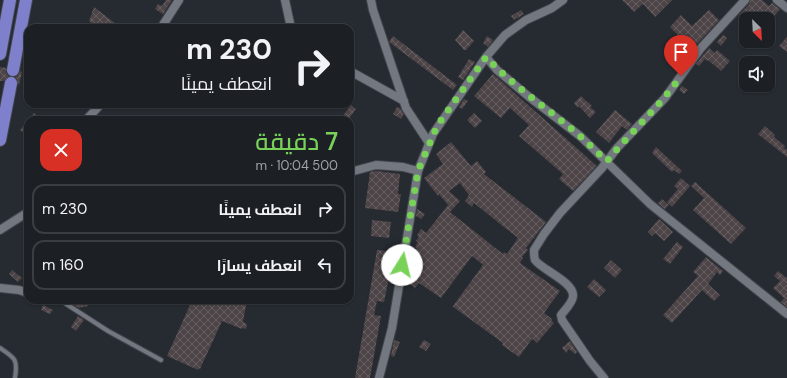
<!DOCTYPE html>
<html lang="ar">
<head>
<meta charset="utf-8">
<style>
	:root { --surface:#1c2025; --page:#25282d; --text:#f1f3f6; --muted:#a0a3a7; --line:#3a3e42; --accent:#78d258 }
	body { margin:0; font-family:"DM Sans",Cairo,sans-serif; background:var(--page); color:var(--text); direction:rtl; height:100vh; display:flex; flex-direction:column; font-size:15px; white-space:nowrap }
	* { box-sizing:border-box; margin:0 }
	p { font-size:13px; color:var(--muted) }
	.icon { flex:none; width:22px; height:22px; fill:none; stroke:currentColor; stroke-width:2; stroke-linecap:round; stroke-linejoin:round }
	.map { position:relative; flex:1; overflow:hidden; direction:ltr }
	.sheet { position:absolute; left:24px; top:116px; width:330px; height:188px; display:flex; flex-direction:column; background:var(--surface); border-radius:12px; box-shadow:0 1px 3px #0004,0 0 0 1px var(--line); direction:rtl }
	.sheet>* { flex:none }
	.top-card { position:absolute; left:24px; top:24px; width:330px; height:84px; border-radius:12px; box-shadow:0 1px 3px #0004,0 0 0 1px var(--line); direction:rtl; background:#1c2025; color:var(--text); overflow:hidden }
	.needle { width:26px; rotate:156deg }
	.buttons { position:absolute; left:739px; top:12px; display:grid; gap:8px }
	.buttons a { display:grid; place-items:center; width:36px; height:36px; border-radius:8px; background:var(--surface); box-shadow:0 1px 3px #0004,0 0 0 1px var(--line); font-size:20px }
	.pin { position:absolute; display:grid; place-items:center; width:34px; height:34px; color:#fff; margin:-41px -17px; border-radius:50% 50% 50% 0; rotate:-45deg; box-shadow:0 0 4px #0007 }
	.pin .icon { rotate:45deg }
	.me { position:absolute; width:44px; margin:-22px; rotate:9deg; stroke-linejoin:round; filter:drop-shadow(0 0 3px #0008) }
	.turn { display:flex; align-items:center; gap:14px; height:84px; padding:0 16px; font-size:18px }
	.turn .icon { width:52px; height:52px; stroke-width:2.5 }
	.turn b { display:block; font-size:28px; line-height:34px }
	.round { display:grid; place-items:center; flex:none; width:42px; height:42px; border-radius:12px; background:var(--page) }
	.overview { display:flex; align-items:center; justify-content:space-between; height:68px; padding:0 16px }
	h1 { font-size:24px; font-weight:600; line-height:30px; color:var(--accent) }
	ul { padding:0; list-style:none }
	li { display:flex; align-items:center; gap:12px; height:50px; margin:0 8px 6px; padding:0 8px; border:2px solid var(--line); border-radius:12px }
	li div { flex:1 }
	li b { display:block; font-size:15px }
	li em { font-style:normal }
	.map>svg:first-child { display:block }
	.building { fill:url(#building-cross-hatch); fill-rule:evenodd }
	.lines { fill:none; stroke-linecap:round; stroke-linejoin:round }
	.lane-casing { stroke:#42454b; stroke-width:6 }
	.street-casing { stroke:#42454b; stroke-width:10 }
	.highway-casing { stroke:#42454b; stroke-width:14 }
	.lane { stroke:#737880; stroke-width:4 }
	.street { stroke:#737880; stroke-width:8 }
	.highway { stroke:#7f80cc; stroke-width:12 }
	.route { stroke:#78d258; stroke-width:7; stroke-dasharray:0 12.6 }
</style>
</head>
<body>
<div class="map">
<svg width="787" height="378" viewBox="0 0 787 378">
	<defs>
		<pattern id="building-cross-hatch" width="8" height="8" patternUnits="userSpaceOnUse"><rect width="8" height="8" fill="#4d4447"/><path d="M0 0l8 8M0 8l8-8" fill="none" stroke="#665e61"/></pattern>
	</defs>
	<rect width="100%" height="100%" fill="#262a31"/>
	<path class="building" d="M166,0H172L163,14L155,9L158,4L162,6Z
		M622,0H672L655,17L643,4L634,12Z
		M750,0H762L769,6L772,3L780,9L768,24V19H756L750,14L745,19L739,15L749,4Z
		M94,7L121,28H98L89,21Z
		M521,10L524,14L514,20L511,16Z
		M709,10L719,20L697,44L688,57L687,56L685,58L672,46L680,37L670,27L681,15L692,26Z
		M463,30L474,41L466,50H464L455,40Z
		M723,35L727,38L721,46L717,42Z
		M393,36L457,85L453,90L389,42Z
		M487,36L493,40L488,47L483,43Z
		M787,37V52L779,46Z
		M709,48L715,53L717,50L730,61L721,71L708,60L707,61L705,59L699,66L696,64Z
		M469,59L475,62L463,80L458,77Z
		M0,67L6,68V73L9,76L4,81H0Z
		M20,71L22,72L19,85L15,77L18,75Z
		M493,74L597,166L573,191L559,179L563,174L519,136L529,125L510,108L501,118L474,96Z
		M682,86L688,90L684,94L679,90Z
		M581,96L587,102H588L592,106L590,107L596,112L590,118L579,106L578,108L574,103Z
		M464,99L468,101L462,109L459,107Z
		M351,105L356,109L348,120H346L342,117Z
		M397,107L400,108L404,114L401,119L393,114Z
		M615,110L632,124L627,130L622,126L609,143L596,132Z
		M34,113L42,120H28Z
		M474,113L482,121L475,128L467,120Z
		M28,120V136L20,130Z
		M765,126L775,135L774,137L785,146L784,148L787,150V157L758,134Z
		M451,142L471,166L477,161L486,172L484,174L546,222L526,248L528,250L522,257L523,258L520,263L560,291L544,313L552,319L551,320L554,323L537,343L532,339L519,357L502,345L503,343L452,306H453L483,265L472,256L441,298L419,283L415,288L406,281L411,272L409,271L412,267L410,265L414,261L412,259L417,253L415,251L417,248L415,247L418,242L416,241L419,237L417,235L421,229L426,233L448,205L439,194L438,196L424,178L443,164L436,154ZM460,183L469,195L465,201L472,207L474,203L518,238L507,254L504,252L503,254L450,212L460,201L449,191Z
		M656,147L682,171L679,174L674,170L672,172L652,153Z
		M376,171L400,174L398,194H401L398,212L365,208L370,172Z
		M681,178L690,186L672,207L667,202L678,189L674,186Z
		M695,182L746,228L731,244L693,210L704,198L691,186Z
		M662,199L669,205L665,209L658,203Z
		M417,209L425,214L421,219L416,216Z
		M659,219L673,232L664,241L655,233L652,236L648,232Z
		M372,220L391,222L389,238L371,236Z
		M677,242L683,247L670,264L663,259Z
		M377,250L397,252L396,263H392L384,302L377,301L374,315L381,316L370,378H355Z
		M706,257L723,271L720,275L717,272L708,284L720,295L714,301L702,290L672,323L663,315L698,276L693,272Z
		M611,260L622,270L615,278L604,268Z
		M12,270L22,278L18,282L9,274Z
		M778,271L787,278V307L781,302L784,298L773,288L780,281L774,276Z
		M594,279L606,290L599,297L587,287Z
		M69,300H89L88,306L79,308L69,302Z
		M189,300H247L243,322L247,324L246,329L242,328V329L222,321L200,369L199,368L198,370L167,356L190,305L187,304Z
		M43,305L53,310L50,314L41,310Z
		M78,316L84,320L76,331L71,327Z
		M394,340L400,342L394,357L391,356Z
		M424,340L431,344L426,351L419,347Z
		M570,341L577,352L575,354L569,349L566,353L562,348Z"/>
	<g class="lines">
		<g class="lane-casing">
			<path id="lane" d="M60,300L108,331L161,360
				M0,348C15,358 18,359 15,378"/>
		</g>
		<g class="street-casing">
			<path id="street" d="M285,0L291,28
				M371,0L373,10L406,108L429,143
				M777,0L787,8
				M161,28L179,0
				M486,57L497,70L528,96L580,136L650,204L787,314
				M350,71L404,101
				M86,120L101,104
				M350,172L376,165L403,167L418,171
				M0,230L28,212
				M0,288L19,290L28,293
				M379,378L392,328L418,171L433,134L486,57L505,35L526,20L552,8L563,0
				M604,378L590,361L562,320L561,315C565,310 573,302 573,296C574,282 542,270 535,260C534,257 534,253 534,250L544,234L560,213L602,168L617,148L665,98L701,48L745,0"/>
		</g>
		<g class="highway-casing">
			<path id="highway" d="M0,54L10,0
				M13,70L26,0
				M0,140L11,83"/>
		</g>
		<use href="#lane" class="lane"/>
		<use href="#street" class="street"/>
		<use href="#highway" class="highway"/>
	</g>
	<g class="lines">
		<path class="route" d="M402,265L418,171L437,126L486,57C514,87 549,109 580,136C589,144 598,153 607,161C631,132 659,107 681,76"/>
	</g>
</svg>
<div class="buttons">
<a><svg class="needle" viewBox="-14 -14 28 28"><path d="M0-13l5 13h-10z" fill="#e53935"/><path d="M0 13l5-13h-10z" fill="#a0a3a7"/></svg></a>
<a><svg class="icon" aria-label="sound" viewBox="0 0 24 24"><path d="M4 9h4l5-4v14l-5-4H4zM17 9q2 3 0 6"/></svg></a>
</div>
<div class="pin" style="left:681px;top:76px;background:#d93025"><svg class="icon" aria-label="arrive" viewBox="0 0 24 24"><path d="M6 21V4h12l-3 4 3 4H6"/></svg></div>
<svg class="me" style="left:402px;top:265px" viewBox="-20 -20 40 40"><circle r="19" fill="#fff"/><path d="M0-13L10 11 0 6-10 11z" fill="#78d258"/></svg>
<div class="top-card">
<div class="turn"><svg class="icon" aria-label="right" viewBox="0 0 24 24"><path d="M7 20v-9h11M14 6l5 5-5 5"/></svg><div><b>230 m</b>انعطف يمينًا</div></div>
</div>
<section class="sheet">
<div class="overview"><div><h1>7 دقيقة</h1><p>500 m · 10:04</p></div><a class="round" style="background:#d93025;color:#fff"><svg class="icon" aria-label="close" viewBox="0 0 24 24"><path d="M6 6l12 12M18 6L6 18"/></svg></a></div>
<ul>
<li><svg class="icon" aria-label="right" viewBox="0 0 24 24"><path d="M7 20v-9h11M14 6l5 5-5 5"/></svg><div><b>انعطف يمينًا</b></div><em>230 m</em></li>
<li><svg class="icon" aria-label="left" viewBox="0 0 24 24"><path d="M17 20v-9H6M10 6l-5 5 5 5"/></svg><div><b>انعطف يسارًا</b></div><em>160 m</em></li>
</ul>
</section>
</div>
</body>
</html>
